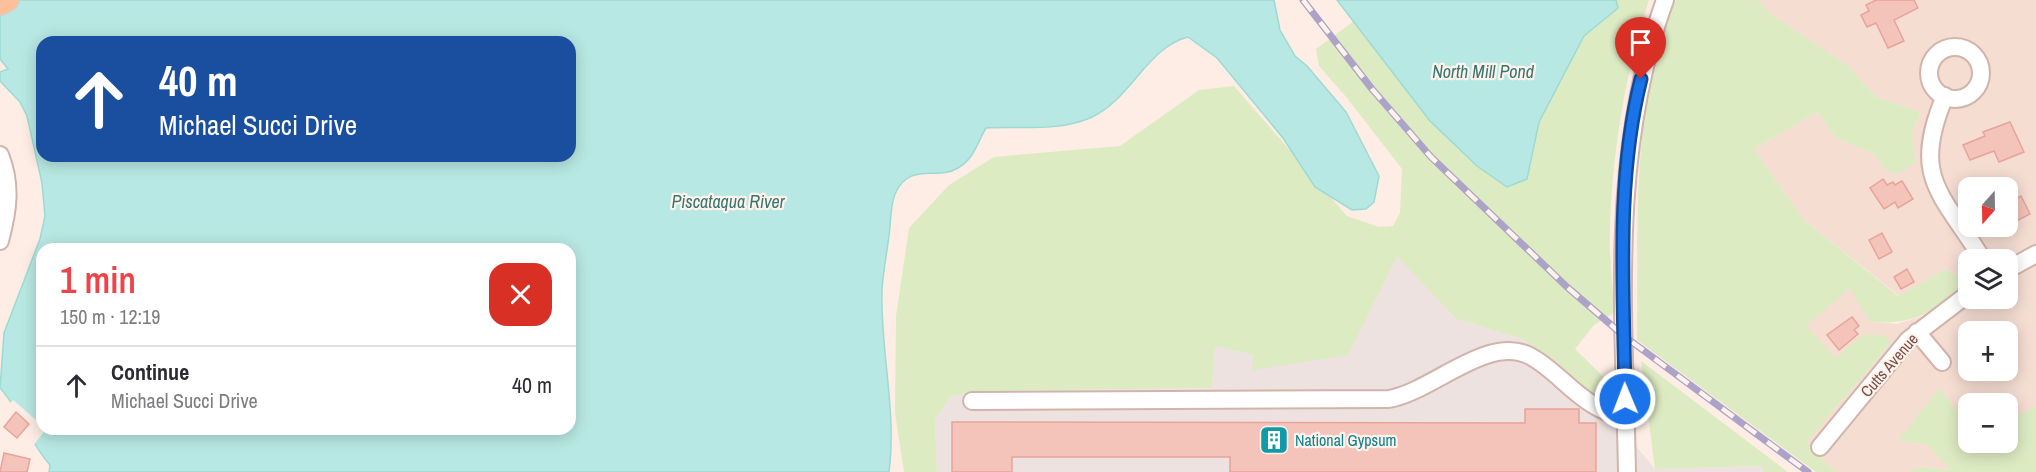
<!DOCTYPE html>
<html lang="en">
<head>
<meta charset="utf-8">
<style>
	:root { --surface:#fff; --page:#f7f7f7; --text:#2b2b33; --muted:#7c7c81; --line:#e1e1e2; --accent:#ec4448 }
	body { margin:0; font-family:"Archivo Narrow",sans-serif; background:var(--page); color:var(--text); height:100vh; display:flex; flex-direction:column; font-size:22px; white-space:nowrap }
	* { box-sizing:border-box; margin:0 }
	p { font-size:20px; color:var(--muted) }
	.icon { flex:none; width:33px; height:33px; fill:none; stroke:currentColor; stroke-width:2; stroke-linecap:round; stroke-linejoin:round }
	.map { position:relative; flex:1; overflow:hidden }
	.drawer { position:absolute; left:36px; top:243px; width:540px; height:192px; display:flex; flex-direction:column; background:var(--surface); border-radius:18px; box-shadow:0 3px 15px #0003 }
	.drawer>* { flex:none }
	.hud { position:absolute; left:36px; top:36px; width:540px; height:126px; border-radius:18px; box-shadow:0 3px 15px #0003; background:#1a4fa0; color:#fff; overflow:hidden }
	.needle { width:39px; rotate:200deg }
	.buttons { position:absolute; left:1958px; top:177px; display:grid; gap:12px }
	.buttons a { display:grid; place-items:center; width:60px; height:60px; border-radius:12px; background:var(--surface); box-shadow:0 3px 15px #0003; font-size:30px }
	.pin { position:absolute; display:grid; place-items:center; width:51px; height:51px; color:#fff; margin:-62px -26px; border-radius:50% 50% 50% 0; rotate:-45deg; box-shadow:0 0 6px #0007 }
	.pin .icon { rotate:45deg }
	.me { position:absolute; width:66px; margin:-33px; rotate:359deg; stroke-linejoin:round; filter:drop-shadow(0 0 4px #0008) }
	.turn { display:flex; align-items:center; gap:21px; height:126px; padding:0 24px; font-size:27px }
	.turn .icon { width:78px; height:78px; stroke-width:2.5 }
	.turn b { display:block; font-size:42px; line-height:51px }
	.round { display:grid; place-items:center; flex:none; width:63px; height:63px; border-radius:18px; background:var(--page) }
	.head { display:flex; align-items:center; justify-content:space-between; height:102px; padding:0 24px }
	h1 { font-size:36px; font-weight:600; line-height:45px; color:var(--accent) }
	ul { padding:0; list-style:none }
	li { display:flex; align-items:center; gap:18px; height:78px; padding:0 24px; border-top:2px solid var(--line) }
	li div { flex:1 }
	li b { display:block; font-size:22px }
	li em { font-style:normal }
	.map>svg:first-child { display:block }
	.residential { fill:#f5ddd2; fill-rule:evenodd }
	.industrial { fill:#ede2df }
	.green { fill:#ddebc2 }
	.water { fill:#b8e8e3; stroke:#9ddad4; stroke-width:1.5; fill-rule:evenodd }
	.pier { fill:#fdede4 }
	.building { fill:#f4c3ba; stroke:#e7a49a; stroke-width:1.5 }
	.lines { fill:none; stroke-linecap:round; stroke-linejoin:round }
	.minor-casing { stroke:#d1b4ac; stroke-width:20 }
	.major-casing { stroke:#d9cdcc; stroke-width:24 }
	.minor { stroke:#fff; stroke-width:16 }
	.major { stroke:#fec09a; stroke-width:21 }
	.rail-casing { stroke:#ada2c7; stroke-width:7 }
	.rail { stroke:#fff2eb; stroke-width:4.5; stroke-dasharray:14; stroke-linecap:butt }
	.route-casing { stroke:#114b97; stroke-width:15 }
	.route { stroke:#1a73e8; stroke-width:10 }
	.labels { text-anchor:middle; stroke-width:4.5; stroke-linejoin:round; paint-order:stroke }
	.street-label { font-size:16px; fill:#774d48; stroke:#fff2eb }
	.culture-label { font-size:16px; fill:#0d838f; stroke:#fff2eb; text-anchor:start }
	.water-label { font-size:18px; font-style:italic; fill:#387671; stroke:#fff2eb }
</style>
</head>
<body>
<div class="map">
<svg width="2036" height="472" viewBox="0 0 2036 472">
	<rect width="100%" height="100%" fill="#fdede4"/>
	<path class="residential" d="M1758,0H2036V406L2007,421V404H1968V426L1940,388L1899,440L1927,445L1952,470L1920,467L1908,472H1839L1828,465L1807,442L1890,344L1835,358L1805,327L1850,287L1871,322L1897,324L1923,316L1968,286V298H2007V260H1968V282L1946,269L1899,296L1804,220L1754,149L1817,112L1836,138L1874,154L1887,171L1916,163L1912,133L1921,112L1877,97L1847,65L1771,14ZM1968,188H2007V226H1968ZM1968,332H2007V370H1968Z"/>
	<path class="industrial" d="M1397,255L1456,319L1520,338L1552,358L1571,373L1592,393L1655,469L1763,466V472H937L935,420L950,397L982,391L1212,388L1215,346L1253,355V370Z"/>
	<path class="green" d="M1616,0H1649C1625,75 1612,152 1610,231C1609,258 1613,286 1614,313L1594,325L1575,349L1616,389L1609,396L1592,393L1552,358L1520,338L1456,319L1397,256L1348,355L1252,370L1253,355L1215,346L1212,388L982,391L950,397L935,420L937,472H904L895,413L896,316L909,228L949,185L994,157L1120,146L1199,90L1234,86L1347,216L1379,227L1393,226L1400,213L1402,169L1347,98L1319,66L1316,49L1354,21L1430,121L1527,179L1539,122L1584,36L1617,8Z
		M1676,0H1758L1771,14L1847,65L1877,97L1921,112L1912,133L1916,163L1896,174L1887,171L1874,154L1836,138L1817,112L1754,149L1804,220L1898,296L1946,269L1968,282V286C1931,311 1918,325 1870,322L1850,288L1806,326L1835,358L1864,334L1887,336L1890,344L1807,442L1828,465L1839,472H1816L1637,340C1638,241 1633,139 1658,42C1662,28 1670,14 1676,0Z
		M1641,361L1788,472H1763V466L1655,469Z
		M1940,388L1968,426V442H2007V421L2036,406V472H1908L1920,467L1951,470L1927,445L1898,440Z"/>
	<path class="water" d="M0,0H1274L1280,30L1295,56L1307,66L1346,112L1379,176L1374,202L1366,209L1352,210L1315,187L1283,138L1217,58L1188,37C1147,47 1131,100 1090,118C1056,132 1021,126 986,128C977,143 974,159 958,168C937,181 909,161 895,194C890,206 891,223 889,235C887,253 883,272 882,290C880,350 897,410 889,472H49L50,465C29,442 21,411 0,388L4,333L40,239L45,216L42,183L27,116L20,102L0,81V72L8,69L0,59ZM42,42H570V156H42ZM42,249H570V429H42Z
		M1337,0H1616L1618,8L1584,36L1539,122L1527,179L1507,187L1477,166L1430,121Z"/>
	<path class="pier" d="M13,400L42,425V429H46L33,446L10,403Z"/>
	<path class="building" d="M1876,0H1914L1918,8L1894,20L1904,41L1888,48L1876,23L1867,27L1861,15L1869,11L1866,5Z
		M2010,122L2024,152L1999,162L1994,151L1970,160L1963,145L1985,136L1983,132Z
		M1883,179L1887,185L1893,182L1895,185L1902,181L1913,199L1898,208L1895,202L1884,209L1870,188Z
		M2021,196L2030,214L2007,226V203Z
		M1882,233L1892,252L1879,259L1869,240Z
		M1907,269L1914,282L1901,289L1894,277Z
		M1852,317L1859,326L1854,330L1858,334L1839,350L1827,335Z
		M1525,409H1579V423H1596V472H1230V457H1012V472H952V422L1525,423Z
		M16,412L29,424L17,438L4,427Z
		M4,453L30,459L27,472H0Z"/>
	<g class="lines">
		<g class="minor-casing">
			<path id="minor" d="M1929 73a26 26 0 1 1 52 0a26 26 0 1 1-52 0Z
				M1945,96C1910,178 1942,193 1983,260
				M0,155C12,185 8,211 0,241
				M2007,270L2036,254
				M1917,332L1942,362
				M972,401L1389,399C1433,391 1488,334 1530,356C1553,368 1570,391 1592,404C1602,411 1615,415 1626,420
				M1820,447L1908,340L1968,294
				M1627,472C1624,312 1609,153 1665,0"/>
		</g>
		<g class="major-casing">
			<path id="major" d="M0,4L8,0"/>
		</g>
		<use href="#minor" class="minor"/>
		<use href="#major" class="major"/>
		<g class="rail-casing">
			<path id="rail" d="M1303,0L1372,89L1431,157L1567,287L1624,336L1808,472"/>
		</g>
		<use href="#rail" class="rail"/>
	</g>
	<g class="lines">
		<g class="route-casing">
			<path id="route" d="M1625,399C1624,294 1615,182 1641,79"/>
		</g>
		<use href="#route" class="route"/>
	</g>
	<defs>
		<g id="building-square" transform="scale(1.5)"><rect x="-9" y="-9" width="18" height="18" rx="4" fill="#0f9aa8" stroke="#fff2eb"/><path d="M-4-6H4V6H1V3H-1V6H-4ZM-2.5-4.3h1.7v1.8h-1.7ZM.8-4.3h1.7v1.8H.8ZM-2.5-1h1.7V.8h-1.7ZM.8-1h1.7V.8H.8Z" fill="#fff"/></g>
	</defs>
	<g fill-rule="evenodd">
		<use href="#building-square" x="1274" y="440"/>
	</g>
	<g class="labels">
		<g class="street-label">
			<text transform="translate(1889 365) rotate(-49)" y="6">Cutts Avenue</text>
		</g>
		<g class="culture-label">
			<text x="1295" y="446">National Gypsum</text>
		</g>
		<g class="water-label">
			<text x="1483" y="78">North Mill Pond</text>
			<text x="728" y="208">Piscataqua River</text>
		</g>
	</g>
</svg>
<div class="buttons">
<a><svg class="needle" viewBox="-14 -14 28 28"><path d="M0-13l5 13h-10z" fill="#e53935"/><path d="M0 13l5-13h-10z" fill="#7c7c81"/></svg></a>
<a><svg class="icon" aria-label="layers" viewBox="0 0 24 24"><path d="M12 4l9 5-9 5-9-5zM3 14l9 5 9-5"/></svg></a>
<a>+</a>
<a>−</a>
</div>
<div class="pin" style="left:1641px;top:79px;background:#d93025"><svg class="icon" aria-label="arrive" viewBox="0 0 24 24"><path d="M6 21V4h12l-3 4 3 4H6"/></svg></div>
<svg class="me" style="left:1625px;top:399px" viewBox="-20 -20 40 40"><circle r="17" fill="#1a73e8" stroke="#fff" stroke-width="3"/><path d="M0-11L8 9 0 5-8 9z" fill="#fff"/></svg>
<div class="hud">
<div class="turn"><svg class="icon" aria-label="ahead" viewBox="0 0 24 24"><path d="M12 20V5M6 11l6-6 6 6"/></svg><div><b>40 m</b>Michael Succi Drive</div></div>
</div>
<section class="drawer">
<div class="head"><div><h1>1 min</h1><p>150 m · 12:19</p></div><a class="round" style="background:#d93025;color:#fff"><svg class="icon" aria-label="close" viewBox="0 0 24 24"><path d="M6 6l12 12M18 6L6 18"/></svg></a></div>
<ul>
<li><svg class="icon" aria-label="ahead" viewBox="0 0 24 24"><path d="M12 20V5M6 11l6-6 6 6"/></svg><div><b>Continue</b><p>Michael Succi Drive</p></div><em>40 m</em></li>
</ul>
</section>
</div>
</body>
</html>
